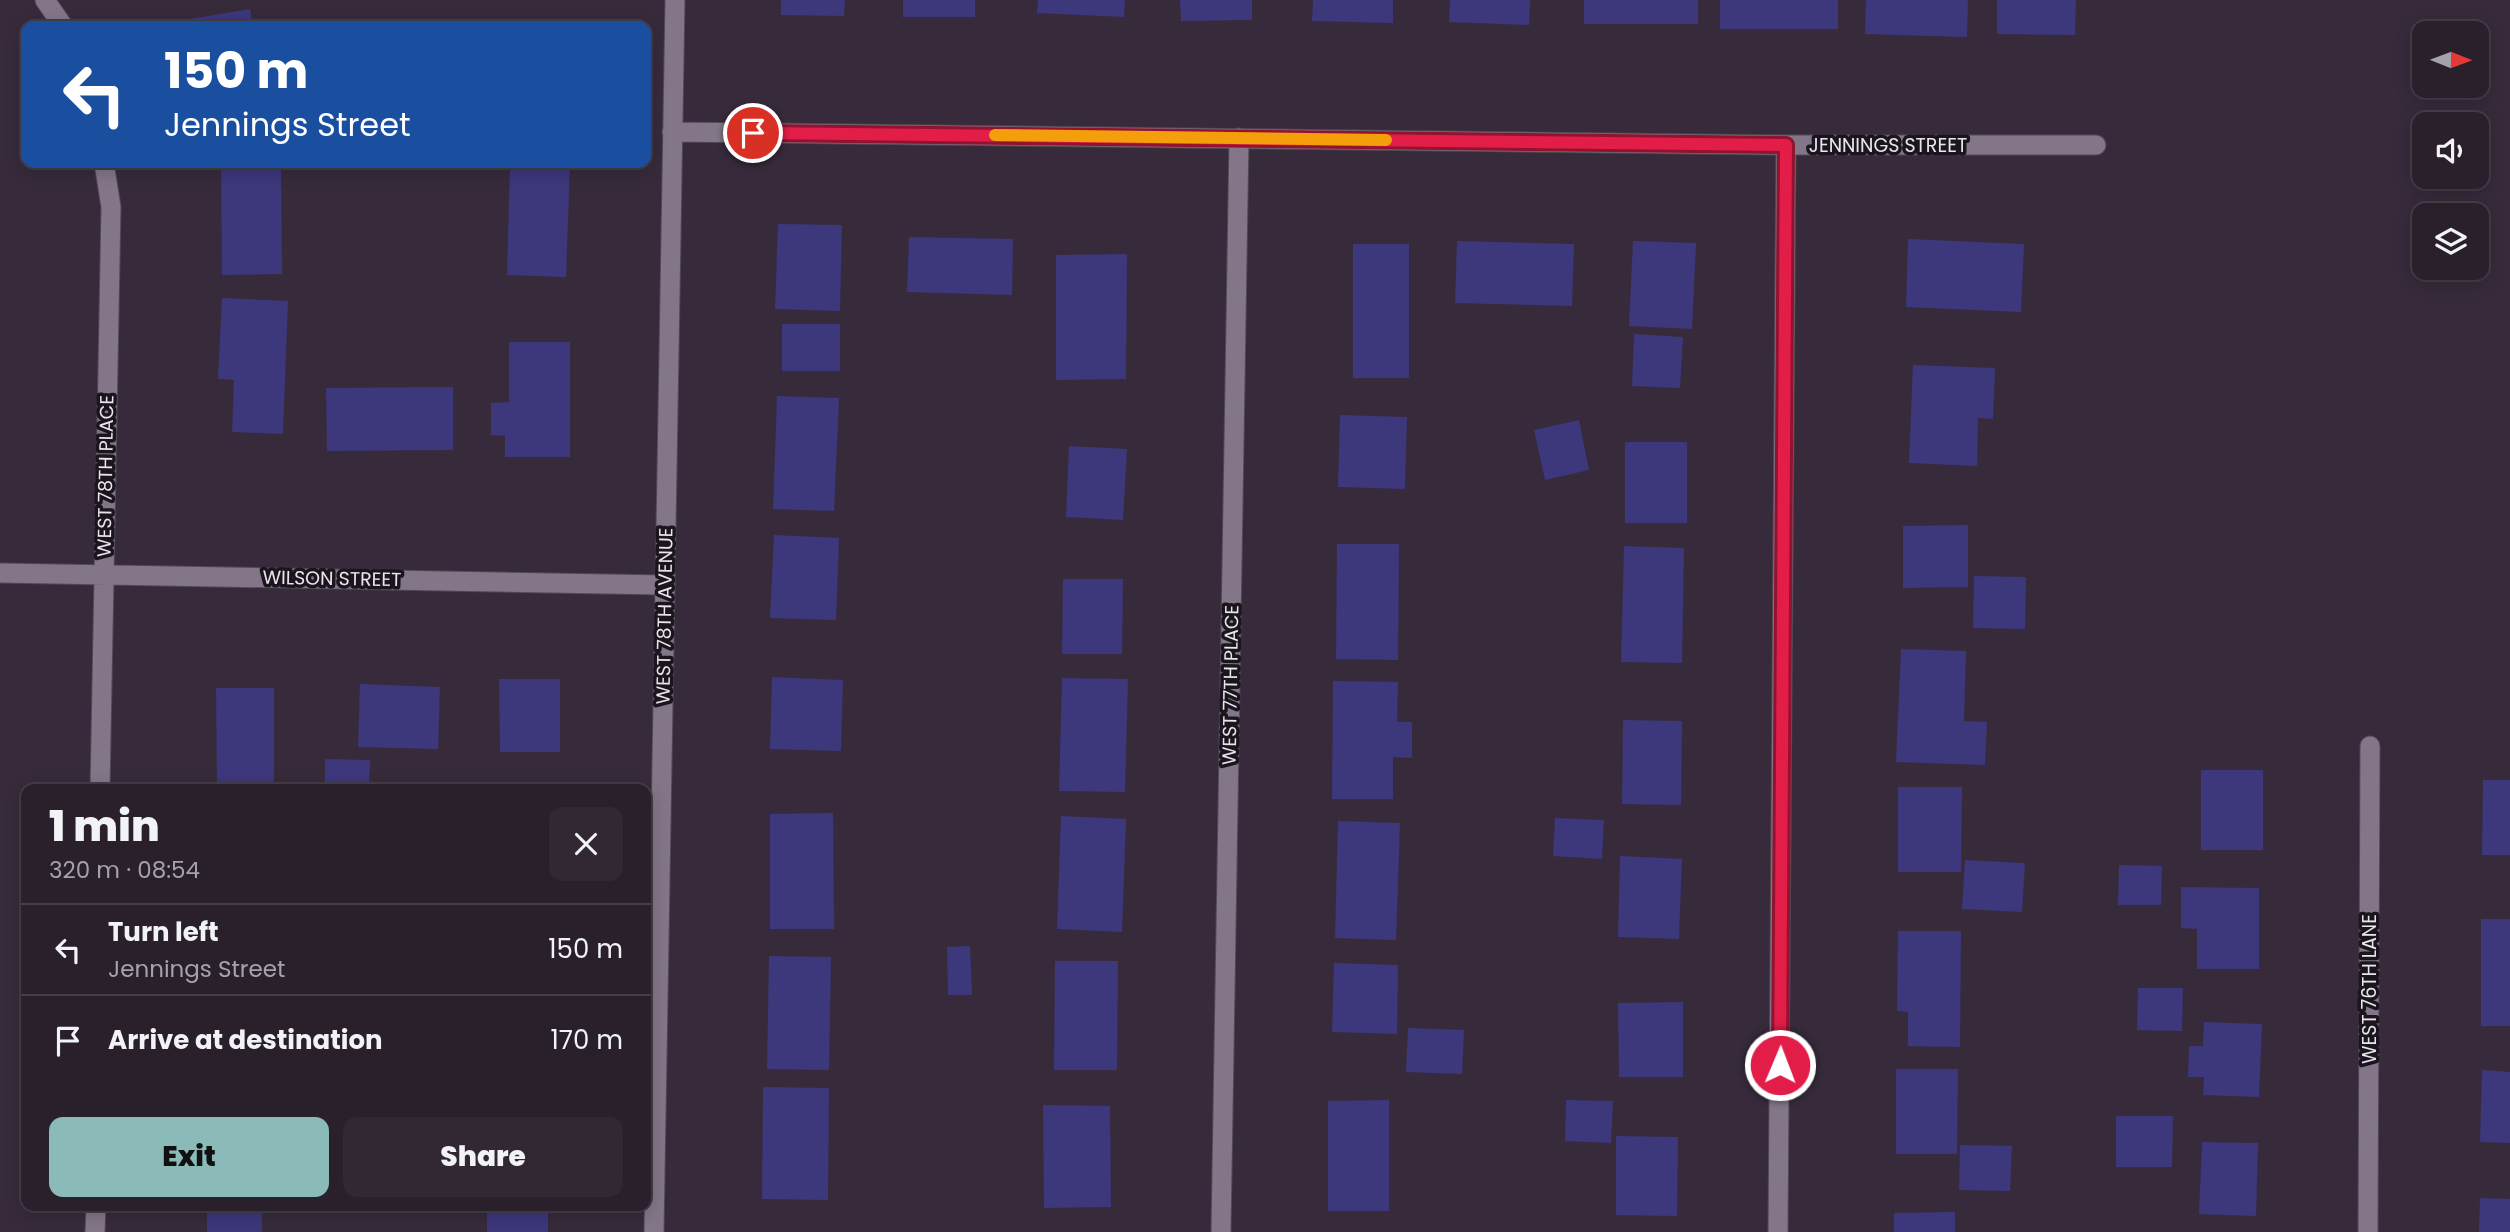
<!DOCTYPE html>
<html lang="en">
<head>
<meta charset="utf-8">
<style>
	:root { --surface:#29202c; --page:#312834; --text:#f1f3f6; --muted:#a5a3a9; --line:#453e48; --accent:#8bbbb9 }
	body { margin:0; font-family:Poppins,sans-serif; background:var(--page); color:var(--text); height:100vh; display:flex; flex-direction:column; font-size:26px; white-space:nowrap }
	* { box-sizing:border-box; margin:0 }
	p { font-size:23px; color:var(--muted) }
	.icon { flex:none; width:38px; height:38px; fill:none; stroke:currentColor; stroke-width:2; stroke-linecap:round; stroke-linejoin:round }
	.map { position:relative; flex:1; overflow:hidden }
	.drawer { position:absolute; left:21px; top:784px; width:630px; height:427px; display:flex; flex-direction:column; background:var(--surface); border-radius:14px; box-shadow:0 4px 18px #0003,0 0 0 2px var(--line) }
	.drawer>* { flex:none }
	.top-card { position:absolute; left:21px; top:21px; width:630px; height:147px; border-radius:14px; box-shadow:0 4px 18px #0003,0 0 0 2px var(--line); background:#1a4fa0; color:#fff; overflow:hidden }
	.needle { width:46px; rotate:91deg }
	.tools { position:absolute; left:2412px; top:21px; display:grid; gap:14px }
	.tools a { display:grid; place-items:center; width:77px; height:77px; border-radius:14px; background:var(--surface); box-shadow:0 4px 18px #0003,0 0 0 2px var(--line); font-size:35px }
	.pin { position:absolute; display:grid; place-items:center; width:60px; height:60px; color:#fff; margin:-30px; border:4px solid #fff; border-radius:50%; box-shadow:0 2px 7px #0007 }
	.me { position:absolute; width:77px; margin:-38px; rotate:1deg; stroke-linejoin:round; filter:drop-shadow(0 0 5px #0008) }
	.turn { display:flex; align-items:center; gap:24px; height:147px; padding:0 28px; font-size:32px }
	.turn .icon { width:91px; height:91px; stroke-width:2.5 }
	.turn b { display:block; font-size:49px; line-height:60px }
	.round { display:grid; place-items:center; flex:none; width:74px; height:74px; border-radius:14px; background:var(--page) }
	.overview { display:flex; align-items:center; justify-content:space-between; height:119px; padding:0 28px }
	h1 { font-size:42px; font-weight:800; line-height:52px }
	.primary-button { display:flex; gap:14px; margin-top:auto; padding:14px 28px }
	.primary-button a { flex:1; height:80px; border-radius:14px; background:var(--accent); color:#111; font-size:28px; font-weight:800; line-height:80px; text-align:center }
	.primary-button a+a { background:var(--page); color:var(--text) }
	ul { padding:0; list-style:none }
	li { display:flex; align-items:center; gap:21px; height:91px; padding:0 28px; border-top:2px solid var(--line) }
	li div { flex:1 }
	li b { display:block; font-size:26px }
	li em { font-style:normal }
	.map>svg:first-child { display:block }
	.building { fill:#3d377c }
	.lines { fill:none; stroke-linecap:round; stroke-linejoin:round }
	.minor-casing { stroke:#534a57; stroke-width:21 }
	.minor { stroke:#837688; stroke-width:19 }
	.route-casing { stroke:#92132f; stroke-width:18 }
	.route { stroke:#e11d48; stroke-width:12 }
	.slow { stroke:#f59e0b; stroke-width:12 }
	.labels { text-anchor:middle; stroke-width:7; stroke-linejoin:round; paint-order:stroke }
	.street-label { font-size:19px; fill:#ebe3ee; stroke:#1b161d }
</style>
</head>
<body>
<div class="map">
<svg width="2510" height="1232" viewBox="0 0 2510 1232">
	<rect width="100%" height="100%" fill="#372b3b"/>
	<path class="building" d="M781,0H845L844,16L781,15Z
		M903,0H975V17H903Z
		M1038,0H1125L1124,17L1037,13Z
		M1180,0H1252V20L1181,21Z
		M1313,0H1393V23L1312,21Z
		M1450,0H1530L1529,25L1449,22Z
		M1584,0H1698V24H1584Z
		M1720,0H1838V29H1720Z
		M1866,0H1968L1967,37L1865,34Z
		M1997,0H2076L2075,35L1997,34Z
		M250,9L253,26H191L190,19Z
		M513,19H572V26H513Z
		M221,163H281L282,274L222,275Z
		M510,163L570,164L566,277L507,275Z
		M778,224L842,225L840,311L775,309Z
		M909,237L1013,239L1012,295L907,292Z
		M1908,239L2024,244L2021,312L1906,307Z
		M1457,241L1574,244L1572,306L1455,303Z
		M1633,241L1696,243L1692,329L1629,326Z
		M1353,244H1409V378H1353Z
		M1127,254L1126,379L1056,380V255Z
		M222,298L288,301L283,434L232,432L234,380L218,379Z
		M782,324H840V371H782Z
		M1634,334L1683,337L1680,388L1632,386Z
		M509,342H570V457H505V436L491,435V403L509,402Z
		M1913,365L1995,368L1993,419L1978,418L1977,466L1909,463Z
		M453,387V450L327,451L326,388Z
		M777,396L839,398L834,511L773,509Z
		M1340,415L1407,417L1405,489L1338,487Z
		M1579,420L1589,470L1545,480L1534,430Z
		M1625,442H1687V523H1625Z
		M1069,446L1127,449L1123,520L1066,517Z
		M1968,525V587L1903,588V526Z
		M774,535L839,538L836,620L770,618Z
		M1337,544H1399L1398,660L1336,659Z
		M1624,546L1684,548L1682,663L1621,662Z
		M1974,576L2026,577L2025,629L1973,628Z
		M1063,579H1123L1122,654H1062Z
		M1901,649L1966,651L1964,721L1987,722L1985,765L1896,762Z
		M772,677L843,680L841,751L770,749Z
		M1062,678L1128,679L1125,792L1059,791Z
		M499,679H560V752H500Z
		M1333,681L1398,682L1397,722H1412V758L1393,757V799H1332Z
		M360,684L440,687L438,749L358,747Z
		M216,688H274V789H217Z
		M1623,720L1682,721L1681,805L1622,804Z
		M325,759L370,760L369,789H325Z
		M2201,770H2263V850H2201Z
		M2483,780H2510V855H2482Z
		M1898,787H1962L1961,872H1898Z
		M833,813L834,929H770V814Z
		M1061,816L1126,819L1122,932L1057,929Z
		M1555,818L1604,820L1602,859L1553,856Z
		M1338,821L1400,823L1396,940L1335,938Z
		M1620,856L1682,859L1679,939L1618,937Z
		M1965,860L2025,863L2022,912L1962,909Z
		M2119,865L2162,866L2161,905H2118Z
		M2181,887L2259,888V969H2197V929L2181,928Z
		M2481,919H2510V1026H2481Z
		M1898,931H1961L1960,1047L1908,1046V1012L1897,1011Z
		M970,946L972,995H948L947,947Z
		M769,956L831,957L829,1070L767,1069Z
		M1055,961H1118L1117,1070H1054Z
		M1334,963L1398,965L1397,1034L1332,1032Z
		M2138,988H2183L2182,1031L2137,1030Z
		M1683,1002V1077H1619L1618,1003Z
		M2204,1022L2262,1024L2259,1097L2203,1095L2204,1077H2188L2189,1046H2203Z
		M1408,1028L1464,1030L1462,1074L1406,1072Z
		M1896,1069H1958L1957,1154H1896Z
		M2482,1070L2510,1072V1143L2480,1142Z
		M763,1087L829,1088L828,1200L762,1199Z
		M1389,1100V1211H1328V1101Z
		M1566,1100L1613,1101L1611,1143L1565,1141Z
		M1043,1105L1110,1106L1111,1207L1044,1208Z
		M2116,1116H2173L2172,1167H2116Z
		M1616,1136L1678,1137L1677,1216L1616,1215Z
		M2202,1142L2258,1143L2256,1216L2199,1214Z
		M1960,1145L2012,1146L2010,1191L1959,1190Z
		M2480,1198L2510,1199V1232H2479Z
		M207,1206H262V1232H207Z
		M487,1206H548V1232H487Z
		M1955,1212V1232H1894V1213Z"/>
	<g class="lines">
		<g class="minor-casing">
			<path id="minor" d="M45,0L63,26
				M672,132L1786,145H2096
				M0,573L664,585
				M100,789L111,207L104,163
				M95,1232L96,1206
				M654,1232L675,0
				M1221,1232L1239,138
				M1778,1232L1786,145
				M2368,1232L2370,746"/>
		</g>
		<use href="#minor" class="minor"/>
	</g>
	<g class="lines">
		<g class="route-casing">
			<path id="route" d="M753,133L1786,145L1780,1065"/>
		</g>
		<use href="#route" class="route"/>
		<path class="slow" d="M995,135L1386,140"/>
	</g>
	<g class="labels">
		<g class="street-label">
			<text x="1888" y="152">JENNINGS STREET</text>
			<text transform="translate(105 476) rotate(-89)" y="7">WEST 78TH PLACE</text>
			<text transform="translate(332 578) rotate(1)" y="7">WILSON STREET</text>
			<text transform="translate(664 616) rotate(-89)" y="7">WEST 78TH AVENUE</text>
			<text transform="translate(1230 685) rotate(-89)" y="7">WEST 77TH PLACE</text>
			<text transform="translate(2369 989) rotate(-90)" y="7">WEST 76TH LANE</text>
		</g>
	</g>
</svg>
<div class="tools">
<a><svg class="needle" viewBox="-14 -14 28 28"><path d="M0-13l5 13h-10z" fill="#e53935"/><path d="M0 13l5-13h-10z" fill="#a5a3a9"/></svg></a>
<a><svg class="icon" aria-label="sound" viewBox="0 0 24 24"><path d="M4 9h4l5-4v14l-5-4H4zM17 9q2 3 0 6"/></svg></a>
<a><svg class="icon" aria-label="layers" viewBox="0 0 24 24"><path d="M12 4l9 5-9 5-9-5zM3 14l9 5 9-5"/></svg></a>
</div>
<div class="pin" style="left:753px;top:133px;background:#d93025"><svg class="icon" aria-label="arrive" viewBox="0 0 24 24"><path d="M6 21V4h12l-3 4 3 4H6"/></svg></div>
<svg class="me" style="left:1780px;top:1065px" viewBox="-20 -20 40 40"><circle r="17" fill="#e11d48" stroke="#fff" stroke-width="3"/><path d="M0-11L8 9 0 5-8 9z" fill="#fff"/></svg>
<div class="top-card">
<div class="turn"><svg class="icon" aria-label="left" viewBox="0 0 24 24"><path d="M17 20v-9H6M10 6l-5 5 5 5"/></svg><div><b>150 m</b>Jennings Street</div></div>
</div>
<section class="drawer">
<div class="overview"><div><h1>1 min</h1><p>320 m · 08:54</p></div><a class="round"><svg class="icon" aria-label="close" viewBox="0 0 24 24"><path d="M6 6l12 12M18 6L6 18"/></svg></a></div>
<ul>
<li><svg class="icon" aria-label="left" viewBox="0 0 24 24"><path d="M17 20v-9H6M10 6l-5 5 5 5"/></svg><div><b>Turn left</b><p>Jennings Street</p></div><em>150 m</em></li>
<li><svg class="icon" aria-label="arrive" viewBox="0 0 24 24"><path d="M6 21V4h12l-3 4 3 4H6"/></svg><div><b>Arrive at destination</b></div><em>170 m</em></li>
</ul>
<div class="primary-button"><a>Exit</a><a>Share</a></div>
</section>
</div>
</body>
</html>
